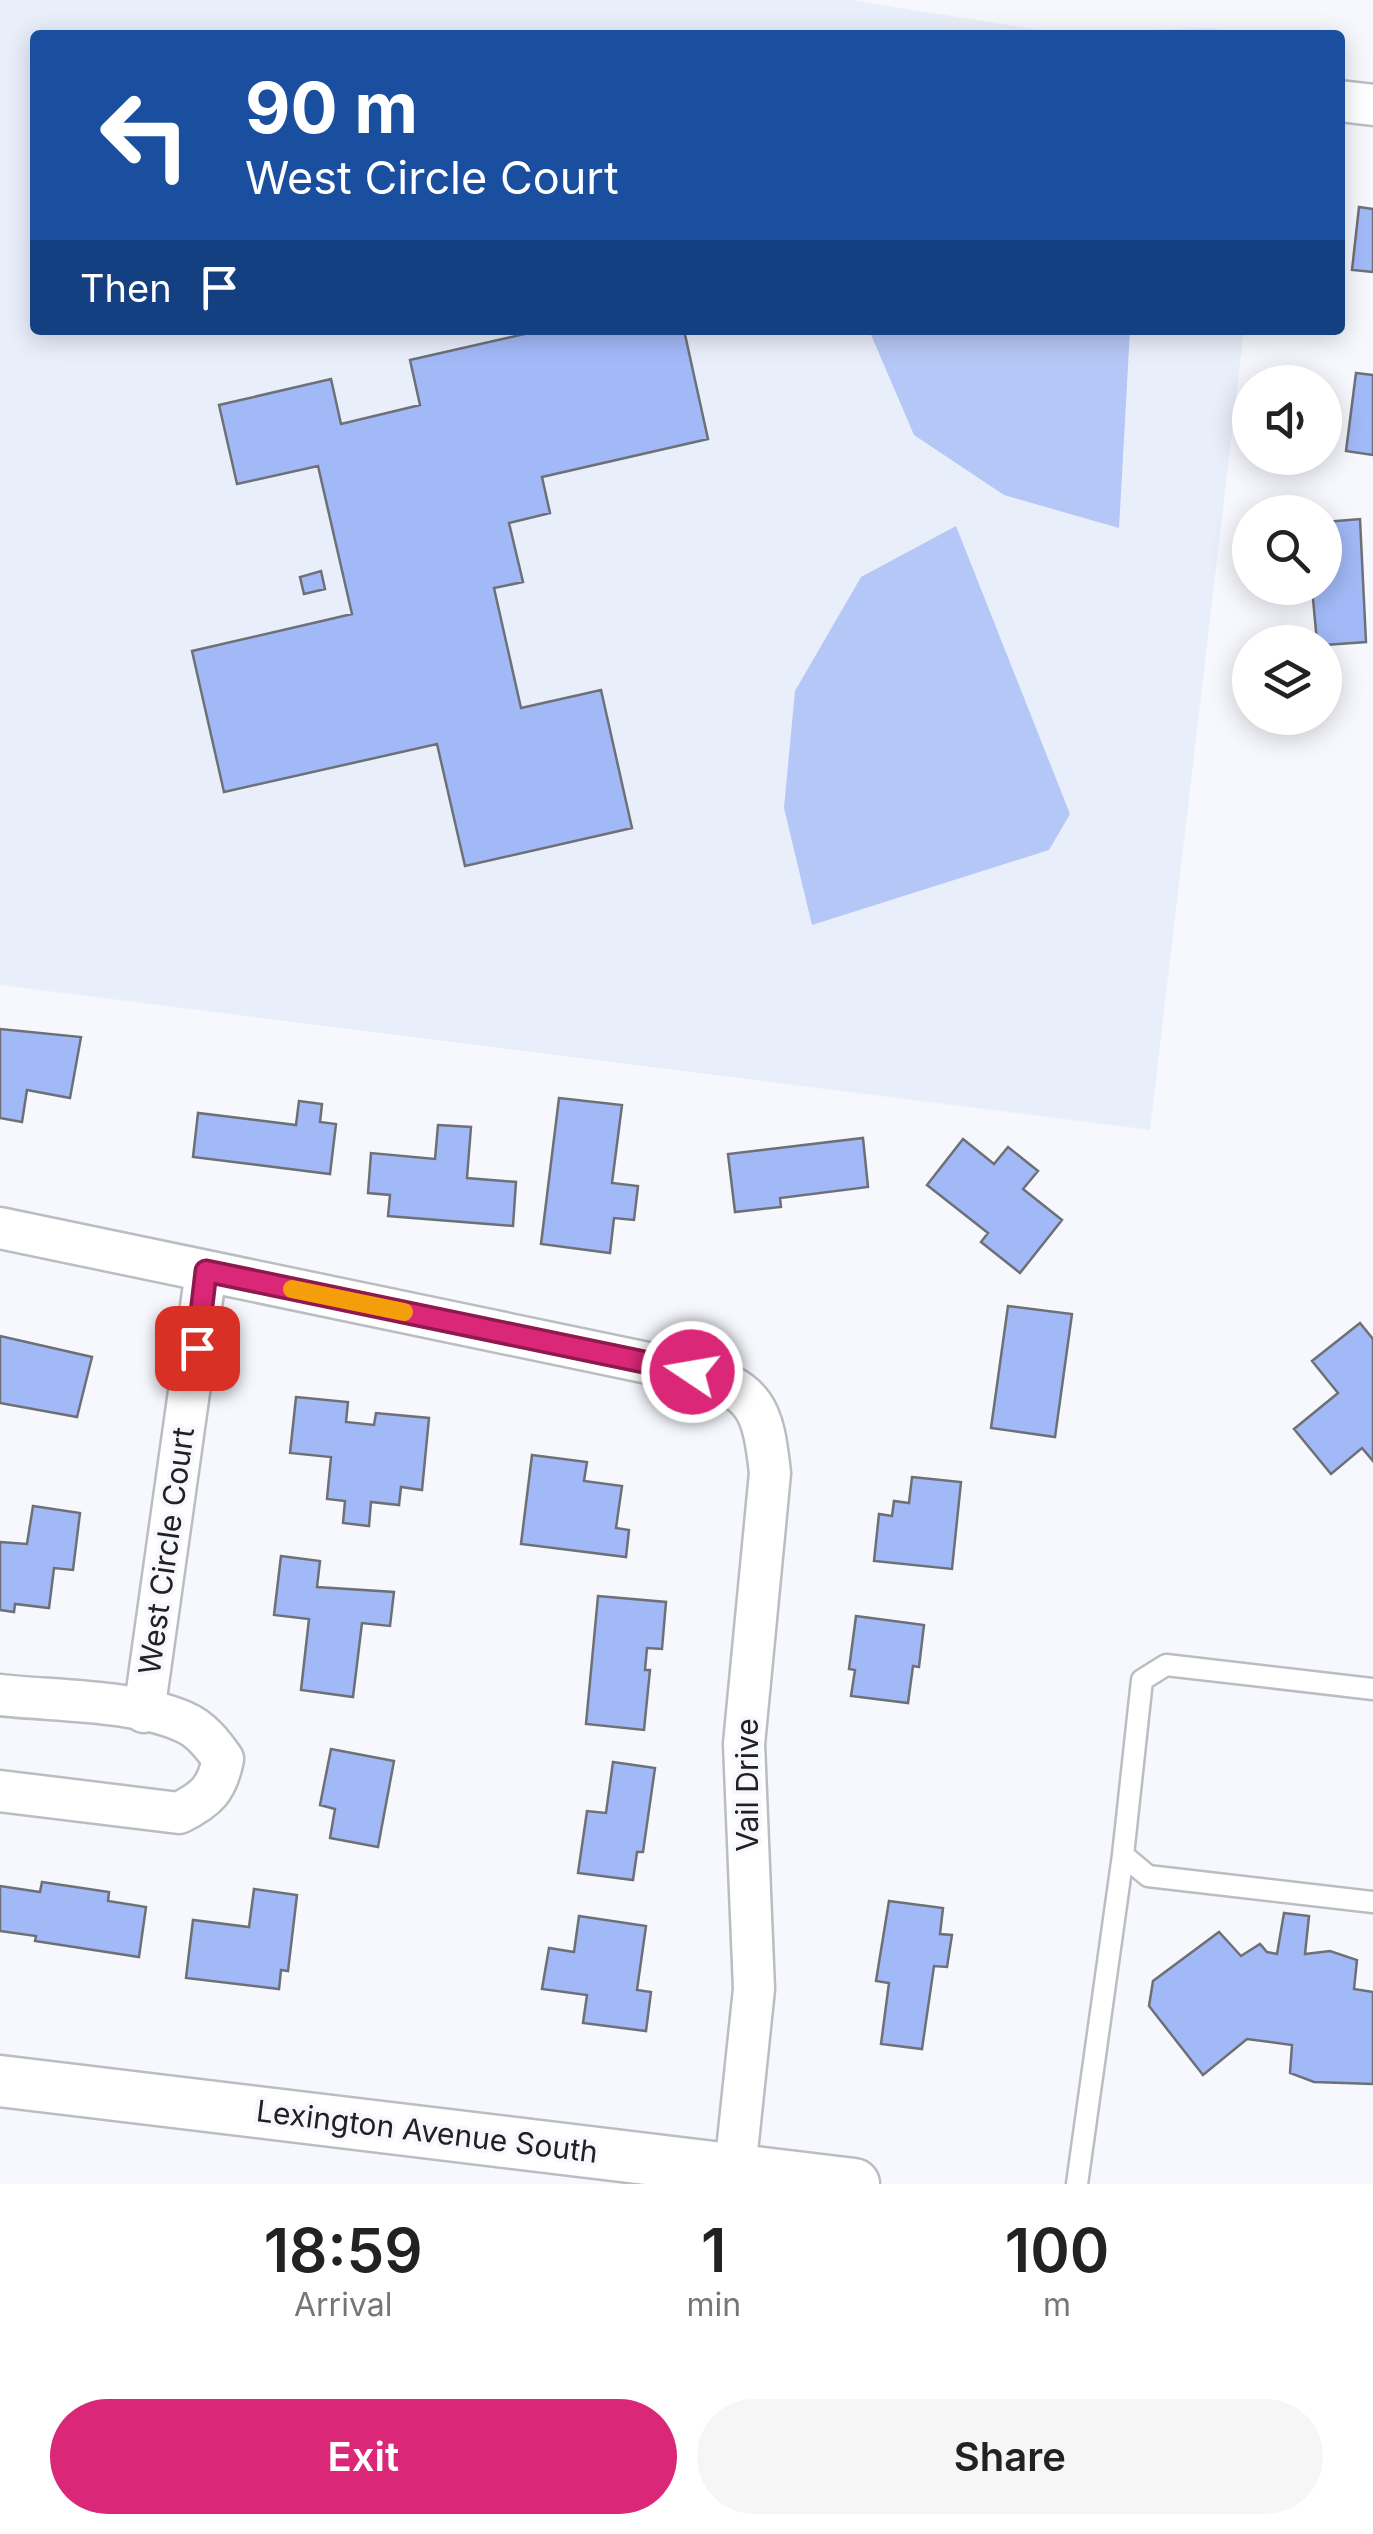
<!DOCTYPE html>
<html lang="en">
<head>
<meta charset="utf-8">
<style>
	:root { --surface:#fff; --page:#f6f6f6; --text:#222; --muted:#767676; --accent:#db2777 }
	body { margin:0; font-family:Inter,sans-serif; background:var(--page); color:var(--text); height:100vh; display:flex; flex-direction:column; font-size:38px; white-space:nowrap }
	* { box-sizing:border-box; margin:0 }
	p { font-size:32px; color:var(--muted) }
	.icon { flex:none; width:55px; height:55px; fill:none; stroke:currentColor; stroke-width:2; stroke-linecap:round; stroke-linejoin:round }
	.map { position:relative; height:2184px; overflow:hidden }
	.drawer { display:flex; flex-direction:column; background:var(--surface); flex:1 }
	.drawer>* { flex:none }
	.guide { position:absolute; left:30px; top:30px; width:1315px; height:305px; border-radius:10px; box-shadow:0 5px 25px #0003; background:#1a4fa0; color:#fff; overflow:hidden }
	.tools { position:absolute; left:1232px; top:365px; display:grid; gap:20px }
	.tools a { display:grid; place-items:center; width:110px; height:110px; border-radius:50%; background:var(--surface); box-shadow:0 5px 25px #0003; font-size:50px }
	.pin { position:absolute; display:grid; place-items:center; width:85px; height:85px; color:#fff; margin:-42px; border-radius:20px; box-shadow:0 5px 15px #0006 }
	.me { position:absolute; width:110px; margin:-55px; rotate:282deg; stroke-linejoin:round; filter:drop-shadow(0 0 8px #0008) }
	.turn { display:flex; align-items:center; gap:35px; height:210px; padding:0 50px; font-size:45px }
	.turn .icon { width:130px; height:130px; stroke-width:2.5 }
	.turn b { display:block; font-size:70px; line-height:85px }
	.then { display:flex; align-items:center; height:95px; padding:0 50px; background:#0003; gap:20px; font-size:38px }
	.eta { display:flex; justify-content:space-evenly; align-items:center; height:170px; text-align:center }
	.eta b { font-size:60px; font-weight:600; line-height:70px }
	.primary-button { display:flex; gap:20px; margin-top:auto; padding:20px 50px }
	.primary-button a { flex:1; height:115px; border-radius:60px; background:var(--accent); color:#fff; font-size:40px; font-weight:600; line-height:115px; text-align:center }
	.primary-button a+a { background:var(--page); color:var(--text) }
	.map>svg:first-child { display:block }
	.built { fill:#e9eefb }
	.green { fill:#b5c7f6 }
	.building { fill:#a2b9f8; stroke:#6e7075; stroke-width:2.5 }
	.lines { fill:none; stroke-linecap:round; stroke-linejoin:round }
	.service-casing { stroke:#babdc2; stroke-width:25 }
	.minor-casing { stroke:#babdc2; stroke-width:45 }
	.tertiary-casing { stroke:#babdc2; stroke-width:55 }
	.service { stroke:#fff; stroke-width:20 }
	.minor { stroke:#fff; stroke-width:40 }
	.tertiary { stroke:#fff; stroke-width:50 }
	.route-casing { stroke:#8e194d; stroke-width:25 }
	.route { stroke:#db2777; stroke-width:18 }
	.slow { stroke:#f59e0b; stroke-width:18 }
	.labels { text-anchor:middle; stroke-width:8; stroke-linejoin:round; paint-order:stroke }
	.street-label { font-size:30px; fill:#212123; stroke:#f6f8fe }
</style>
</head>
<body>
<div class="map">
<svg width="1373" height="2184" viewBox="0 0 1373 2184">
	<rect width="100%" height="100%" fill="#f6f8fe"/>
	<path class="built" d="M0,0H851L1052,32L1211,28L1252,35H35V330H1244L1150,1130L0,985Z"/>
	<path class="green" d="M869,330H1130L1119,528L1004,495L914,435Z
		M956,526L1070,814L1049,850L812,925L784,808L795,691L861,577Z"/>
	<path class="building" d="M1359,207L1373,209V272L1352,270Z
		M542,330H684L708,439L542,477L550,513L509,523L523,582L494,588L521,708L601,690L632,828L465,866L437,744L224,792L192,651L352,614L318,466L237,484L219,405L331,379L341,424L420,405L410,360Z
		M1356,373L1373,375V455L1346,451Z
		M1360,519L1366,642L1325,645L1317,642L1312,588H1325V522Z
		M321,571L325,589L304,594L300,577Z
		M0,1029L81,1037L70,1098L27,1090L22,1122L0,1118Z
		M559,1098L622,1105L612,1183L638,1186L634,1220L614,1218L610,1253L541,1244Z
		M299,1101L322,1104L320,1122L336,1124L330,1174L193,1157L198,1113L296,1125Z
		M438,1125L471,1127L467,1178L516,1182L513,1226L388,1216L390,1195L368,1193L371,1153L435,1159Z
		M863,1138L868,1187L780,1198L781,1207L735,1212L728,1154Z
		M963,1139L994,1164L1008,1147L1038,1171L1023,1189L1062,1220L1020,1273L981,1242L988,1233L927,1185Z
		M1008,1306L1072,1314L1055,1437L991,1428Z
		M1360,1323L1373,1339V1461L1362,1448L1331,1474L1294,1429L1338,1393L1312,1361Z
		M0,1336L92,1357L77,1417L0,1403Z
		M296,1397L348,1402L346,1422L374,1425L376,1413L429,1418L422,1490L401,1487L399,1505L371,1502L369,1526L343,1523L345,1501L327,1499L331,1457L290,1453Z
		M532,1455L587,1462L584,1481L622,1486L616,1528L629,1530L626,1557L521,1544Z
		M912,1477L961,1482L952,1569L874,1561L879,1514L892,1516L894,1501L909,1503Z
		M33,1506L80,1513L73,1570L54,1568L49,1608L15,1604L14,1612L0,1610V1542L27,1544Z
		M281,1556L320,1561L317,1587L394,1592L390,1626L362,1623L353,1697L301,1690L309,1619L274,1615Z
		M598,1596L666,1602L662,1649L647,1648L645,1670H650L644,1730L586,1724Z
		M856,1616L924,1625L919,1667L913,1666L908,1703L851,1696L855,1670L849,1669Z
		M331,1749L394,1761L378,1847L330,1838L335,1809L320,1805Z
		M613,1762L655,1768L643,1852H637L633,1880L578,1873L587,1811L606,1813Z
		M42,1882L109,1892L108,1901L146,1907L139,1957L35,1941L36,1936L0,1931V1886L40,1892Z
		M254,1889L297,1895L288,1971L281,1970L279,1989L186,1978L193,1920L249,1927Z
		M889,1901L943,1908L940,1934L952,1935L947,1967L934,1966L922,2049L881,2044L889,1983L876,1981Z
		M1284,1913L1309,1916L1305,1954L1330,1951L1357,1960L1354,1989L1373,1992V2084L1314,2082L1290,2073L1292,2045L1247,2039L1203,2075L1149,2006L1153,1981L1219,1932L1241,1956L1260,1944L1267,1952L1277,1954Z
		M579,1916L646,1926L637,1990L651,1992L646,2031L583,2023L587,1995L542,1989L549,1948L574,1952Z"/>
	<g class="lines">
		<g class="service-casing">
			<path id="service" d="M1373,1689L1166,1665L1142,1680L1123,1855L1148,1876L1373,1902
				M1077,2184L1123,1855"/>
		</g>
		<g class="minor-casing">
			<path id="minor" d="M1340,101L1373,105
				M0,1228L691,1372C757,1389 763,1410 770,1473L744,1744L754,1989L735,2170
				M0,1695C54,1701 136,1700 184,1722C201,1729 213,1745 223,1759C217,1789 207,1799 179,1813L0,1791
				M144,1712L206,1271"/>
		</g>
		<g class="tertiary-casing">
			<path id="tertiary" d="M0,2081L854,2184"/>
		</g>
		<use href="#service" class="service"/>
		<use href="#minor" class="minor"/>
		<use href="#tertiary" class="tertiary"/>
	</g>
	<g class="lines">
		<g class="route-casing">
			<path id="route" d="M197,1348L206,1271L692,1372"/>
		</g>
		<use href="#route" class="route"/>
		<path class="slow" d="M292,1289L404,1312"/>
	</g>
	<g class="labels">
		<g class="street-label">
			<text transform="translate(167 1551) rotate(-82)" y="10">West Circle Court</text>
			<text transform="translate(748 1785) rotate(-90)" y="10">Vail Drive</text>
			<text transform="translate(427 2132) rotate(7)" y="10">Lexington Avenue South</text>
		</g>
	</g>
</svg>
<div class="tools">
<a><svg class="icon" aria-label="sound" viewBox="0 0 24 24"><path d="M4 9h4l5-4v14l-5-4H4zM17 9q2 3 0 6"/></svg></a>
<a><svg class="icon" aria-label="search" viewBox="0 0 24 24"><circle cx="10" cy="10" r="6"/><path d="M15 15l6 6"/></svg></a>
<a><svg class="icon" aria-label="layers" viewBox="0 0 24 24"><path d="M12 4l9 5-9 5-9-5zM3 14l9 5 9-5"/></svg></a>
</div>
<div class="pin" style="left:197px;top:1348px;background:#d93025"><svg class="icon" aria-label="arrive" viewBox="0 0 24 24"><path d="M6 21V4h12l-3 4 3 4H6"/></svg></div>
<svg class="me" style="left:692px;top:1372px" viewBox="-20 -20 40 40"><circle r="17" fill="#db2777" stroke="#fff" stroke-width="3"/><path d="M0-11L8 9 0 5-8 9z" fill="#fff"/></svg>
<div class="guide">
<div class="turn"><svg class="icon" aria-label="left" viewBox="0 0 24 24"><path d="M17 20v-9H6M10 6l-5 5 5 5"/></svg><div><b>90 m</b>West Circle Court</div></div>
<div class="then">Then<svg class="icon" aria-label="arrive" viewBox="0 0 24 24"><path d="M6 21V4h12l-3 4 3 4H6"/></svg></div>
</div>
</div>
<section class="drawer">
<div class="eta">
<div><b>18:59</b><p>Arrival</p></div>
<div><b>1</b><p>min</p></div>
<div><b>100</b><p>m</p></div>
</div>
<div class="primary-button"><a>Exit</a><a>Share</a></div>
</section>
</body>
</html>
